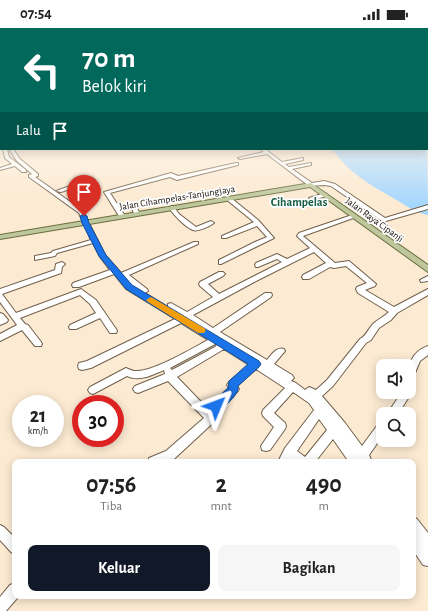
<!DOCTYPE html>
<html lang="id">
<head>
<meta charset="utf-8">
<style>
	:root { --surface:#fff; --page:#f6f6f6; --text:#222; --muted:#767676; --accent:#111827 }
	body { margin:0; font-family:"Alegreya Sans",sans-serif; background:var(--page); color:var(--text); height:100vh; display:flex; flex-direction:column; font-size:15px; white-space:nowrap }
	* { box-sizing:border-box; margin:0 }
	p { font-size:13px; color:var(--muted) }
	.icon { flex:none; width:22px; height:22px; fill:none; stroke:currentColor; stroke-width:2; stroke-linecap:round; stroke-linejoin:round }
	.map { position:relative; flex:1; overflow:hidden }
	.drawer { position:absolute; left:12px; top:431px; width:404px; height:140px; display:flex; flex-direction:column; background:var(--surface); border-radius:8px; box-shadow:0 2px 10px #0003 }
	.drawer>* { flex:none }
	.banner { position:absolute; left:0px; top:0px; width:428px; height:122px; box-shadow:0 2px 10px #0003; background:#00695c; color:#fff; overflow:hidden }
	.controls { position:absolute; left:376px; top:331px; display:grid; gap:8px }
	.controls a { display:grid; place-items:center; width:40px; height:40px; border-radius:8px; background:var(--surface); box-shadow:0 2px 10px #0003; font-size:20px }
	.speed { position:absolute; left:12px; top:367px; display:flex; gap:8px; font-size:20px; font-weight:700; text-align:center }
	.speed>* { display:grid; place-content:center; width:52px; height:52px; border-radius:50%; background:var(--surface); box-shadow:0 2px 10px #0003; line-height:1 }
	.speed small { font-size:10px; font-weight:400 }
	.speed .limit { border:6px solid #d22; background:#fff; color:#111 }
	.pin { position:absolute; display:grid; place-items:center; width:34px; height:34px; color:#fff; margin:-41px -17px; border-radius:50% 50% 50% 0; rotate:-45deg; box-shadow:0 0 4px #0007 }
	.pin .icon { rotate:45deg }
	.me { position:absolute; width:44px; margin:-22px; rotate:46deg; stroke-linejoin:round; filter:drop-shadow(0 0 3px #0008) }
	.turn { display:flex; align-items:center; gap:14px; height:84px; padding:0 16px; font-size:18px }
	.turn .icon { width:52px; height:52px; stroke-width:2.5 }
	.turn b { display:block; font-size:28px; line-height:34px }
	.then { display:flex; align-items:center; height:38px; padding:0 16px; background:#0003; gap:8px; font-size:15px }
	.eta { display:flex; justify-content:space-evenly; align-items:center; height:68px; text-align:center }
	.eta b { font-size:24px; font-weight:700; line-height:28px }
	.button { display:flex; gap:8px; margin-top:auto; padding:8px 16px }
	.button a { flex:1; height:46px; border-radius:8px; background:var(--accent); color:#fff; font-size:16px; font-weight:700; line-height:46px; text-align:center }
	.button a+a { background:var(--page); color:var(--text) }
	.status { display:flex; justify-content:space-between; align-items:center; height:28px; padding:0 20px; background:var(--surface); direction:ltr }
	.status svg { height:11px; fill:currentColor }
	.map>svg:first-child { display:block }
	.water { fill:#a5d7fe }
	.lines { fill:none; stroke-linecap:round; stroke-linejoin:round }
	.minor-casing { stroke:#70604c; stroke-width:2 }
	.major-casing { stroke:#686f3e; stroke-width:2 }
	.minor { fill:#fff; fill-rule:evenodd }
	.major { fill:#bec79c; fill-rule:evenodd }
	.route { fill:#1a73e8; stroke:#114b97 }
	.slow { fill:#f59e0b }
	.labels { text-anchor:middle; stroke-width:3.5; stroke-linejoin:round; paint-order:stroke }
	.far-street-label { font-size:10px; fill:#171109; stroke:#fff }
	.far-quarter-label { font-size:12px; font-weight:bold; fill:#175d45; stroke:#fff }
</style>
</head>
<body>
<div class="status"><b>07:54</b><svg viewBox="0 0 49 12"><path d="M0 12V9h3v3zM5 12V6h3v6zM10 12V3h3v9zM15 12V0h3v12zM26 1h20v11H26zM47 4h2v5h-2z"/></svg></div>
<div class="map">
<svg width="428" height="583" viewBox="0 0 428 583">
	<rect width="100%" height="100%" fill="#fcead2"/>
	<path class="water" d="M427,94L428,187C416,185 405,177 395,171C369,156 350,146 332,121H427Z"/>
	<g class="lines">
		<g class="minor-casing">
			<path id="minor" d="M0,99H1V103H0Z
				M3,121H7L9,129L26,142V144H22L15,138L0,142V140L12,136L5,130Z
				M9,121H13L20,131L38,146V148L35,149L83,183L105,227L121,245L194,214H198V216L129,247L147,261L148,263L145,265L168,279V276L171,275L187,284L213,269L200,258L199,256L200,254L219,244H223L225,246L223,248L208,256L219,266L282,234L277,231L258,239H256L255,237L256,235L277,226L287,231L310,220L298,209L297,208L299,205L352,187H356V189L303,208L335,235L349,233L376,256L375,258L365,262L394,279L428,261V267L397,285L391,292L379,300L371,312L366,315L333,358L322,368L345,395L362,418L379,395L383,393V407L369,427L372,434H349L333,411L315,434H293L291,432L290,434H278L285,420L314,382L309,375L293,364L274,385L285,395L286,398L285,401L270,422L266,423L262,422L261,418L274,399L263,388L262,385L263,382L285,360L256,341L237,358L239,361L237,364L214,386L216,390L215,393L174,431L166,434H148L149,430L166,423L204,390L168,353L138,365L135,364L133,361L135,358L165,346L164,342C152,347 139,354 127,348L93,366L90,365L88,362L90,359L126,340C129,341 132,343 135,343C151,345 193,320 208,312L181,295L91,340L82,342L79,341L78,338L79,335L87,333L175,291L126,261L114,246L79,259H73L72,257L73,255L110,242L100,229L93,215L57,225L55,228L35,232V228L51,225L53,223L91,212L79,185L29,149V147L32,146L17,133ZM314,224L326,235L303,247L302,249L303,251H309L330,239L334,240L346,238L367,255L357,259L356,261L358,265L389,284C384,289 378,291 373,296C368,301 367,307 360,311L327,352L316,362L309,359L305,362L296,355L291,353L294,350L292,347L274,336L285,323L284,321C277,318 271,327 267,332L220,304L271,269L272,267L271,265H265L213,300L193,287L258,252ZM215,316L217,317L215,319L172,342L170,340ZM224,321L249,337L229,354L227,357L229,360L207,380L177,349ZM319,391L327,402L305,429L297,423Z
				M260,121H265L282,134L303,130V132L285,136L289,139L311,135V137L292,141L312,155L324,153L335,156L385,190L428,177V181L386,193H382L331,158L324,157L309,158L267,126L240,131L238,130L264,124Z
				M236,135H238V137L177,152L170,149L110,165L125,188L122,190L119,188L104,164L171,145L178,148Z
				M92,150L95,152L94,153L61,164L56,163Z
				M325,165L328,167L327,168L312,172L309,170Z
				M227,170H231L258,192L274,210L221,236H219V232L255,214L267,209L257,198L226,210H222V208L254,194L227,172Z
				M131,176H135L140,186L139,187H135L130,177Z
				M172,178L174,179L179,186L196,199L211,193L214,195C210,198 198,204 193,202C185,199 174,187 169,180Z
				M62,234L65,236L62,239L61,245L2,266L16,285L81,261L96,272L116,301L117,303L116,305H110L100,290L76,301H70L69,299L70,297L96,285L90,276L80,267L20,290L25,296L28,297L41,314L42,316L41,318H35L22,302L0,313V306L17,297L0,274V261L55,242L56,236Z
				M428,248V253L421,254L420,252Z
				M0,285L3,286L8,292L7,294L0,297Z
				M428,318V327L420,333L412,352L409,353C409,336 410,325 428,318Z
				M409,360L412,364L398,386H387L402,364H409Z
				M413,489L417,491L428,505V538L423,537L413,522Z
				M0,497L4,499L15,510V526L11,524L0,512Z
				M15,555V568H19L6,583H0V569L10,557Z"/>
		</g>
		<g class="major-casing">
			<path id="major" d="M311,155L428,237V244L310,159L0,211V207Z"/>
		</g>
		<use href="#minor" class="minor"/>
		<use href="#major" class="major"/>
	</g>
	<linearGradient id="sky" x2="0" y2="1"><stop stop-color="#8dc2f1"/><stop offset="0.53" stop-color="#fef6eb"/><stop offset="1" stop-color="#fef6eb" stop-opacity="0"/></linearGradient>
	<rect width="428" height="176" fill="url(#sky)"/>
	<path class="route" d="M84,186L87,188L89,195L106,227L132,257L259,333L261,336L259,339L238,358C240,366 224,380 216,383L213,381L211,378L213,374L228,360L229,353L248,336L126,261L99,228L82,195L80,188Z"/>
	<path class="slow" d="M151,269L204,300L206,302L204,305H198L148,274L146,272Z"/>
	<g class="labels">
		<g class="far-street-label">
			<text transform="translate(177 169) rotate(-9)" y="4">Jalan Cihampelas-Tanjungjaya</text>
			<text transform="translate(375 191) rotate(36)" y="4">Jalan Raya Cipanji</text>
		</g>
		<g class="far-quarter-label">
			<text x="299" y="178">Cihampelas</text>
		</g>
	</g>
</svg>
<div class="controls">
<a><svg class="icon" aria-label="sound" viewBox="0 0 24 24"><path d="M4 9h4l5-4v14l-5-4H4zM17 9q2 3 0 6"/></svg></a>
<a><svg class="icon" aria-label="search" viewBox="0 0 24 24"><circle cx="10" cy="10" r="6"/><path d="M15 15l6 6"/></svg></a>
</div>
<div class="speed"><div>21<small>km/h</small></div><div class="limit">30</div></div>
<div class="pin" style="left:84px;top:188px;background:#d93025"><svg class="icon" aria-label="arrive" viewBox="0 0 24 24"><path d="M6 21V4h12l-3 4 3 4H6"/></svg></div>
<svg class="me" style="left:216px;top:378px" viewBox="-20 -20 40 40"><path d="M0-17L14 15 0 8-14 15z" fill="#1a73e8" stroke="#fff" stroke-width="4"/></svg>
<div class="banner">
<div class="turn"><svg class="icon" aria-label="left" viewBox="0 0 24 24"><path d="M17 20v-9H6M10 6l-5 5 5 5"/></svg><div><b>70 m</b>Belok kiri</div></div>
<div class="then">Lalu<svg class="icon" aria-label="arrive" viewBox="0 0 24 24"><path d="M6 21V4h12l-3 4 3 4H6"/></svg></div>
</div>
<section class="drawer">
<div class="eta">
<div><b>07:56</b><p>Tiba</p></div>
<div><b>2</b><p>mnt</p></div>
<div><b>490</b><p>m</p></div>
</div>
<div class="button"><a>Keluar</a><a>Bagikan</a></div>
</section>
</div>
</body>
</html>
